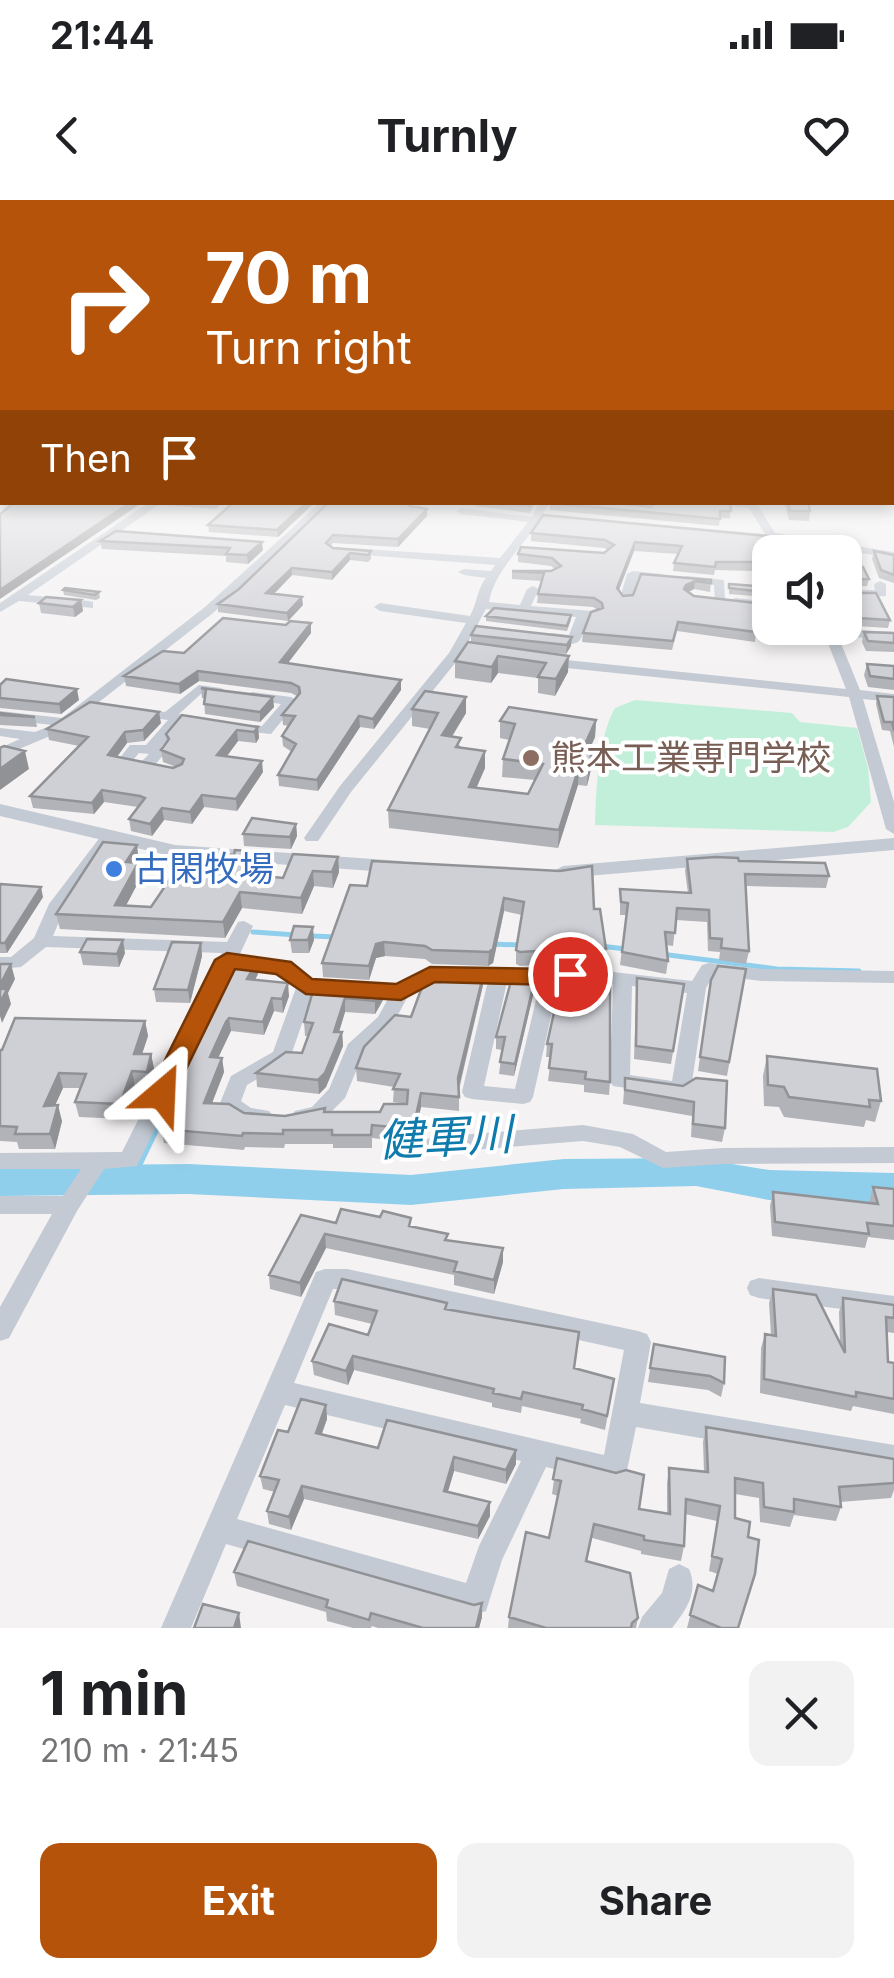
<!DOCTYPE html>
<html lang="en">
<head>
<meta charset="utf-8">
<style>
	:root { --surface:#fff; --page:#f2f2f2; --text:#202124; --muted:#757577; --accent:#b45309 }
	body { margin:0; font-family:Inter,"Noto Sans JP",sans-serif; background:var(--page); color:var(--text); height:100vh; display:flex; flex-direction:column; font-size:38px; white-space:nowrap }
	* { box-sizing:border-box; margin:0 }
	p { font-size:32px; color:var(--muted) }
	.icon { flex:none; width:55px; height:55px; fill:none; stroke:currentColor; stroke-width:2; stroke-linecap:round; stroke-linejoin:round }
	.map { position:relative; height:1428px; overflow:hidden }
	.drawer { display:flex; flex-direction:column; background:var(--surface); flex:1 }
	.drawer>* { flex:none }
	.top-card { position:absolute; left:0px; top:0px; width:895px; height:305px; box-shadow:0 5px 15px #0003; background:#b45309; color:#fff; overflow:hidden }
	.fabs { position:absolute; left:752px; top:335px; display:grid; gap:20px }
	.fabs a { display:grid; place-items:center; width:110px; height:110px; border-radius:20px; background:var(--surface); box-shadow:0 5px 15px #0003; font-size:50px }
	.pin { position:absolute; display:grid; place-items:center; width:85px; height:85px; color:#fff; margin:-42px; border:5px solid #fff; border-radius:50%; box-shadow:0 2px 10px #0007 }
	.me { position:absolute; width:110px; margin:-55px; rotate:26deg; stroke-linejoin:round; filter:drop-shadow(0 0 8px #0008) }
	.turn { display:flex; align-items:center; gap:35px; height:210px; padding:0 40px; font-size:45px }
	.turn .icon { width:130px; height:130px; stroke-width:2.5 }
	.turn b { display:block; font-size:70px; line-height:85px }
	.then { display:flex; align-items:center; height:95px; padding:0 40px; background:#0003; gap:20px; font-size:38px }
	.round { display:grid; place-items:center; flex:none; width:105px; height:105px; border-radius:20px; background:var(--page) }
	.summary { display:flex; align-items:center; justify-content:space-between; height:170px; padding:0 40px }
	h1 { font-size:60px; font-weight:700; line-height:75px }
	.cta { display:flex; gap:20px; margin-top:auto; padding:20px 40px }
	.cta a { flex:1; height:115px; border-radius:20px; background:var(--accent); color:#fff; font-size:40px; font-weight:700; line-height:115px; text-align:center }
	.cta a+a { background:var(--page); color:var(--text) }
	.status { display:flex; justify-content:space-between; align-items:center; height:70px; padding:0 50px; background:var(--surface); direction:ltr }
	.status svg { height:28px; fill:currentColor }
	header { display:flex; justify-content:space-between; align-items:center; height:130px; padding:0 40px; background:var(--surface); font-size:45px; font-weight:700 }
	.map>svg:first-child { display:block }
	.green { fill:#c2efd9 }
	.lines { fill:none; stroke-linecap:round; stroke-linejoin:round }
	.stream-far1 { stroke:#90cfec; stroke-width:5 }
	.stream { stroke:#90cfec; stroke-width:6 }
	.river { fill:#90cfec; fill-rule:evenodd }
	.minor { fill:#c3cad3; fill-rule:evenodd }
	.tertiary { fill:#c3cad3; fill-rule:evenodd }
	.wall { fill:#b2b3b8 }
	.shaded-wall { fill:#919296 }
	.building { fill:#cfd0d6; stroke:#919296; stroke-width:2.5 }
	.route { fill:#b45309; stroke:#753606; stroke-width:2.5 }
	.education-dot { fill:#8d6e63; stroke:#fff; stroke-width:4 }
	.shop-dot { fill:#3f7fe0; stroke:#fff; stroke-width:4 }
	.labels { text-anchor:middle; stroke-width:8; stroke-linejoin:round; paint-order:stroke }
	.education-label { font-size:35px; fill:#785e54; stroke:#fff; text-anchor:start }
	.shop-label { font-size:35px; fill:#366cbe; stroke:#fff; text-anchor:start }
	.near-water-label { font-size:45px; font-style:italic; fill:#0f7bad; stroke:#fff }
</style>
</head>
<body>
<div class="status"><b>21:44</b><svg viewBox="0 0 49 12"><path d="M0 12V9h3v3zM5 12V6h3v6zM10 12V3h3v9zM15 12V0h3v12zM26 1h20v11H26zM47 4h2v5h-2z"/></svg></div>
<header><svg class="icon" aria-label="back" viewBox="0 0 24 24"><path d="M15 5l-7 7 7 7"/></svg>Turnly<svg class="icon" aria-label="heart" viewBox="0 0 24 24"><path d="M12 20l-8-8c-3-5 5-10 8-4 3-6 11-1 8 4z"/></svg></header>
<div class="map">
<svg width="894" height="1428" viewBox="0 0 894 1428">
	<rect width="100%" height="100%" fill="#f4f2f2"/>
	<path class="green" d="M635,500L792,513L800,522L857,528L868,568L871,602L848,627L833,632L595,625C596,590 598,538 615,508Z"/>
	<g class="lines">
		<path class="stream-far1" d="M253,732L296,735
			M312,736L336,737
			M491,744L520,745
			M601,746L625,749
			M661,754L777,769L859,771"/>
		<path class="stream" d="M133,978L170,901"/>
		<path class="river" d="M696,958L769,970L894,973V1003L769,1000L696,986L564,989L411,1005L188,994L0,996V966L188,964L411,975L564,959Z"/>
		<path class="minor" d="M892,278H894L892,291Z
			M150,302H163L28,395L89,401L93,402V408L19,401L0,412V403Z
			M321,302H332L213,413L62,531L0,557V548L20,539L0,536V528L35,532L52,525L0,519V511L62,518L205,407Z
			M539,302H549C534,339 496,364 489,402L520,405L527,389L533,386L539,389L531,406L593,411L599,415L588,418C586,423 583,439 578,442C571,447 552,440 546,437L552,433L569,435L576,417L486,409L460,457L351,592L318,641H306L304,638L340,586L449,453L466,423L380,411L374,407L380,403L470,416C477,403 477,389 486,378L464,375L458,372L464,369L491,371L495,365L350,354L345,351L350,348L500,358L528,322L461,314L456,311L461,308L532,317Z
			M699,302H756L775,333L894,352V358L780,341L786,352H776L749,308Z
			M633,371L662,374L668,377L662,380L638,378L630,401H622L620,398L627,374Z
			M687,376L724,380L725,399L715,402L714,385L683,381V377Z
			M880,381L886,384V396L845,398V390H875L874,384Z
			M736,398L770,402V410L732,405V399Z
			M822,428L894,432V440L838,436L860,490L894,494V502L863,499L894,602V634L886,629L849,497L547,466L541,462L547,458L846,489Z
			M199,485L221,488L228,492L221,496L202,493L179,514L206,518V524L182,522L161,547L167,551L151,569L117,567L115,564L130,545H146L168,520L133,515V509L165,512ZM139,553L149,554L142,561L133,560Z
			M252,492L291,497L298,501L271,534L231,530V524L262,526L281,504L247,499L245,496Z
			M107,634L115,639L66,705L53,736L227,742L238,722L244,721L253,726L239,756L289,763L315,786L289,861L247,885L241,901L251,908L269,911L273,916L269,921C249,927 232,920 220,903L231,876L273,852L296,788L277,772L233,767L137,966L104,969L77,1011L9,1138L0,1141V1107L52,1014H0V996H63L81,969H0V953L122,952L222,753L46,747L21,767L0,769V757H11L34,738L49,704L101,636Z
			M709,763L761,769L894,771V783L761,781L714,775L706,788L691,889L688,894L681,896L613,886L610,881L613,784L569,779L559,781L533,897L530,902L523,904L472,899L465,897L462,892L488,781L434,780L408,796L392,826L364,852L345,898L325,918L302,924L295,921L291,916L295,911L312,907L329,889L348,844L378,817L394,788L423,770L551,771L569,767L692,781L702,765ZM507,782L540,783L515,889L484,886ZM632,786L687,793L672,881L630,875Z
			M583,925L633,934L666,952L723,948L894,947V963L723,964L663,968L620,947L583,941L435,953L427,951L424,945L427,939L435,937Z
			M325,1069H347L638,1131L647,1134L651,1142L640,1203L894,1245V1271L636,1227L625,1280L615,1284L546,1267L502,1360L486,1411L475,1415L226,1344L191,1428H161L313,1079L316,1072ZM333,1089H347L624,1150L604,1255L294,1183ZM285,1205L521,1261L479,1346L466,1383L237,1319Z
			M759,1078L894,1096V1116L759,1098L750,1095L747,1088L750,1081Z
			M679,1364L689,1369C699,1392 686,1410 672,1428H638L642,1417L662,1393L669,1369Z"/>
		<path class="tertiary" d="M0,604L175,645L401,661L412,667L401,673L175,657L0,616Z
			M894,638V650L563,678L552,672L563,666Z"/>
	</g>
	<path class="wall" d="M164,302H222L216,309L165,305Z
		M234,302H315L278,337L209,332L208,325Z
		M329,302L416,307L427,316L398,347L333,343L330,346L333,348L371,351V359L368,362L350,360L332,380L292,375L274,394L303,405L288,421L218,412V404L239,389Z
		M475,302H535L530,313L475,306Z
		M648,302H730V318H720L719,326L550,310V303L651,307L654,304Z
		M784,302H808L810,311L809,321L789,320Z
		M531,333L777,347H787L788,339L832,352H791L789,350V352H770V357L755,358L754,371L715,370L714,375L673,371L674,363L678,354L634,351L619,390L623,396L633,395L641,374L711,380L710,392L694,389L688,392L756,432L755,442L677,431L672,450L582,442L583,433L598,410L593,407L537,403L538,394L541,381L512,379V371H551L555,369L551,366L518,362V354L604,353L608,350L604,348L531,341Z
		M100,341L263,350L248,364L226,362V356L102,349Z
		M874,351L894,355V383L879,378L872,359Z
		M845,367L869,379L867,386L845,387Z
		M729,384L755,386L754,396L729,394Z
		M63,390L99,392L100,398L96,400L64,395Z
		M845,393L890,420L888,428L857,426L854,418H845Z
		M81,400L83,411L75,417L41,413L39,403Z
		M486,416L571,420L567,431L486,421Z
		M311,423V433L288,463L401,480V490L374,529L360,527L318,591L279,586L278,575L292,552L283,546L282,536L289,526L283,525L282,515L297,496L291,493L199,481L180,494L126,486L124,476L184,453L286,425Z
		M779,428H812L813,437L812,445L780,443Z
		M864,432L894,433V452L866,451L862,442Z
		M471,435L571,446L566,454L518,449L568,472L555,496L538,493V478L498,473L491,483L455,478V461L471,443Z
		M867,464L894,466V490L868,487L864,475Z
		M0,485L79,500L61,514L0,508Z
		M201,488L274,507L260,522L205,514L204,498H202Z
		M877,496L894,497V547L890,531L882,530L876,504Z
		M412,509L466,513L452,537L461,547L485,568L476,588L528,594L535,580L502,577L503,559L509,540L500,538V521L596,520L595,537L589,551L592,552L591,569L587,586L578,585L558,648L389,628L388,610L430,529L412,526Z
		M0,513L35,517L37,527L0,525Z
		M161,523L144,541L127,543L117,557L173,568L176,567L163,562L161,550L167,542L166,534L258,527L259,538L256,543L238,541L226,557L263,572L237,611L204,607L192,624L164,620L152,636L131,631L129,619L138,607L104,602L94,614L33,608L30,596L79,546L49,540L47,529Z
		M296,624L297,636L291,649L244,646L243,634Z
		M137,645L140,679L126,705L151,707L266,667L262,676L283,678L338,657L339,672L333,688L314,686L302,714L242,708L225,738L60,729L56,714Z
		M687,659L739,661L829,676L826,688L746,686L749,751L746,764L719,760L720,752L708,751L707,722L676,720L673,746L666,745L668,761L666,774L620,765L626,715H620V689L688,693L685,671Z
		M372,661L594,709L606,749L604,763H596L595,766L569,763L520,766L516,764V750L522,715L504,711L493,763L488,766L432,764L425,759L385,756L376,758L369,780L323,777L322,763L367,686Z
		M0,684L43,697L7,753H0Z
		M290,740H314L309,753H292Z
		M201,743L202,756L190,803L156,802L154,789Z
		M80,752L125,753L119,767L83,765Z
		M257,761L258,774L255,779L289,796L283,813L274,811L264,835L231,831L227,836L218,858H222L224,872L212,903L244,913L285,916L325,912H380L407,904L393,902L394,887L357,881L356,868L411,817L484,772L483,785L459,890V911L421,907L413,943L372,938V948H333V944H285L284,948L245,947L244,950L164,943L161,929Z
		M746,769L727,876L698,871L711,780Z
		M536,774L535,787L514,876L499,874L502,850L496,849V837Z
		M637,778L684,784L671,864L634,859Z
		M315,784L382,787L383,800L375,814L345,812L339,832H342L343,846L326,887L319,894L257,887L256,873L302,853L309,836H305L304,822Z
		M593,786L610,882L609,895L584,892V885L548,881L551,857H546L547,844Z
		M145,821L148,836L142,854H151L154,869L149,887L135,886L124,919L79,917L75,902L80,888H63L55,905L62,921L55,949H19L17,942L0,941V850Z
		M767,856L881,901L875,922L866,920L864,927L784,917L779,907L764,906L763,876Z
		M625,878L683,886L725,928L722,942L691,937L692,916L623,904Z
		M873,987L894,989V1040L868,1037L865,1048L772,1036L770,1006L773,992L869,1003Z
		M336,1023L412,1026L503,1062L494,1094L454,1085V1075L326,1048L301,1097L270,1089L269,1075Z
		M773,1089L840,1143L839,1112L843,1098L894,1105V1133L887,1132L888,1162L894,1163V1214L853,1206L851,1211L760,1193L761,1148L765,1134L771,1135L769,1103Z
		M334,1101L447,1110L574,1168L612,1192L605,1230L580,1223L581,1219L522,1206L521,1213L492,1207V1203L354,1170L348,1185L314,1175L312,1161L368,1135L372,1124L335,1115Z
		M654,1144L724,1183L721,1197L708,1190L648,1182Z
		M326,1205L327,1219L322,1234L378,1248L516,1264L506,1284L454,1271L448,1292L490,1302V1316L478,1339L304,1299L291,1330L269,1324L267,1311L275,1292L263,1289L260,1276L288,1232Z
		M706,1227L894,1259V1290L891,1298L840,1302L841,1307L836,1321L794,1315L790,1327L760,1322L759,1298L735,1294L739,1428H687L698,1385L713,1391L718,1374L709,1371L717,1321L685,1314L684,1346L681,1361L641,1354V1351L592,1338L587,1362L638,1418L636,1428H508L509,1417L549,1338L558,1296L552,1294L557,1258L639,1309L667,1314V1283L669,1268L704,1272L703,1242Z
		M234,1372L482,1417L479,1428H378L372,1426L371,1428H353L327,1421L326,1412L237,1386Z"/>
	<path class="shaded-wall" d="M131,302H143L0,399V390Z
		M307,302H315L278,337L277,330Z
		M427,309V316L398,347V339Z
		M262,342L263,350L248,364L247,355Z
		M635,342L634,351L616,397L617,388Z
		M350,353V360L332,380V372Z
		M292,368V375L267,401L266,393Z
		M695,381L694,389L685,394L683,398L686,385Z
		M302,397L303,405L288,421L287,413Z
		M81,400L83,411L75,417L73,407Z
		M311,423V433L281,472L280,462Z
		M572,437L571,446L566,454L567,445Z
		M498,456V473L491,483L492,467Z
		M569,456L568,472L555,496L556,479Z
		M198,471L199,481L180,494L179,484Z
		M401,480V490L374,529L373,519Z
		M77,489L79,500L61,514L59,504Z
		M273,497L274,507L260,522V512Z
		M466,497V513L442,552V535Z
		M159,512L161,523L144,541L143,530Z
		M359,516L360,527L318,591L317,580Z
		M596,520L595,537L581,568L582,551Z
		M258,527L259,538L256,543L254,532Z
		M237,530L238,541L219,567L217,555Z
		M125,532L127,543L110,566L108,555Z
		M25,551L29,569L0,590V569Z
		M485,551V568L469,605V587Z
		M592,552L591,569L587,586L588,568Z
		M262,561L263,572L237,611L236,599Z
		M579,567L578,585L558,648L559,630Z
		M102,590L104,602L94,614L92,603Z
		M202,595L204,607L192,624L190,612Z
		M162,608L164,620L152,636L150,624Z
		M296,624L297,636L291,649L290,637Z
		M137,645L140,679L120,717L115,705L126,662Z
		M264,652L266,667L255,691L253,675Z
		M338,657L339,672L333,688L332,672Z
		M313,671L314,686L302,714L301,698Z
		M41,687L43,697L7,753L5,743Z
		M240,692L242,708L225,738L223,722Z
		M504,698V711L493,763L488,766L489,752Z
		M313,727L314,740L309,753L308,740Z
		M123,740L125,753L119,767L117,754Z
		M384,742L385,756L376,758L369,780V766L376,744Z
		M201,743L202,756L190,803L188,790Z
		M257,761L258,774L249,792L247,779Z
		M11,764L15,779L8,793L11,804L2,823L0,816V785Z
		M484,772L483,785L458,891V878Z
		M536,774L535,787L514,876L515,864Z
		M288,783L289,796L283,813L282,799Z
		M382,787L383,800L375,814V801Z
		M272,798L274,811L264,835L263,822Z
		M345,798V812L335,845L334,832Z
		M229,818L231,831L212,871L210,857Z
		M145,821L148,836L137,869L134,854Z
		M342,832L343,846L326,887L319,894L318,880Z
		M151,854L154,869L149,887L147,872Z
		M222,858L224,872L207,916L204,903Z
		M132,871L135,886L124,919L120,904Z
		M59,873L63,888L48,921L44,906Z
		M421,893V907L413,943V929Z
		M58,905L62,921L55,949L50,934Z
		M325,1034L326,1048L301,1097L300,1083Z
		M503,1048V1062L494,1094V1080Z
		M353,1156L354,1170L348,1185L346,1171Z
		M326,1205L327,1219L317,1246L316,1233Z
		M516,1250V1264L506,1284V1270Z
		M454,1257V1271L444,1304V1291Z
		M302,1286L304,1299L291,1330L289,1317Z
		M490,1302V1316L478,1339V1326Z
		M482,1403V1417L479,1428H476Z
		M239,1413L241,1428H234Z"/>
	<path class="building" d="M15,302H131L0,390V314Z
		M234,302H307L277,330L208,325Z
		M329,302H414L410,306L427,309L398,339L333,335L326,343L333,348L371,351L368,355L350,353L332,372L292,368L266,393L302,397L287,413L218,404L239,389Z
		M504,302H532L530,306Z
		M609,302L651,307L655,302H730L731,311H720V319L550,303Z
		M788,302H808L810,311H790Z
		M543,315L768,336L777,347L790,346L788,352H776V349H755V362H716L715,367L674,363L682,346L635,342L617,388L623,396L633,395L641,374L711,380V383L695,381L686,385L684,389L694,396L756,403V432L678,422L673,441L583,433L591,412L603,408L602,403L594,398L538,394L544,373L512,371H551L561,366L552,358L518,354L521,347L604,353L614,345L605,340L531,333Z
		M116,331L262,342L247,355L226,354L230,348L100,341Z
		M788,339L826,344L832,352H797Z
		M874,351L894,355V375L881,370Z
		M845,367H863L869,379L845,380Z
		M729,384L755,386V391L729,388Z
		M65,388L99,392L95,395L63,390Z
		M845,393H876L890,420L858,418L856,411L845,410Z
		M46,397L81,400L73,407L39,403Z
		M494,408L571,415L567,426L486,416Z
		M223,418L286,425L290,421L311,423L280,462L401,480L373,519L359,516L317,580L278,575L296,544L282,536L295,516L282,515L300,493L299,487L291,483L198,471L179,484L124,476L163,451L184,453Z
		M476,426L572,437L567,445L471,435Z
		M780,428H812L813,437L781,435Z
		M864,432L894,433V443L868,441Z
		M468,442L569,456L556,479L538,477L546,463L498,456L492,467L455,461Z
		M867,464L894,466V479L870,476Z
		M6,479L77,489L59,504L0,498V485Z
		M201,488L273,497L260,512L204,504L206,489Z
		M425,491L466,497L442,535L461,538L456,547L485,551L469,587L528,594L543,564L503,559L515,524L500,521L509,507L596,520L582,551L592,552L588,568L579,567L559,630L388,610L438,513L412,509Z
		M877,496L894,497V531L892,522H884Z
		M90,502L159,512L143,530L125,532L108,555L173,568L182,564L184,559L161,550L169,539L166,534L182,515L258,527L254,532L237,530L217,555L262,561L236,599L202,595L190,612L162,608L150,624L129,619L145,598L140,596L102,590L92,603L30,596L88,537L47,529Z
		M0,513L35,517L0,515Z
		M4,546L25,551L0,569V548Z
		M252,618L296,624L290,637L243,634Z
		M103,642L137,645L126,662L138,663L115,705L151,707L189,651L234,655L235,650L264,652L253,675L283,678L293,654L338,657L332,672L313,671L301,698L240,692L223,722L56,714Z
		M716,657L738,658L739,661L825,663L829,676L745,674L749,751L721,748L722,739L710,738L709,710L677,708L675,733L665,732L668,761L622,752L628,703L621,702L620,689L691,693L687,659Z
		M372,661L560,671L592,666L594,709H600L606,749H597V752L570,749L520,752L516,750L524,702L504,698L493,749L489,752L432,750L425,746L384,742L376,744L369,766L322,763L350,685L367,686Z
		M0,684L41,687L5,743H0Z
		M294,726L313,727L308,740H290Z
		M87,739L123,740L117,754L80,752Z
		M172,742L201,743L188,790L154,789Z
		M235,758L257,761L247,779L288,783L282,799L272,798L263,822L229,818L226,822L210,857L222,858L204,903L229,904L244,913L285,916L325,908L324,912H380L384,904H407L408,890L393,889L400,874L356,868L364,847L395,815L411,817L426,776L435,771L484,772L458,878L459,897L421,893L413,929L372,925L371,935H332V930H283V934L243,933L242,936L161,929L176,876Z
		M0,764H11L0,785Z
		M718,766L746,769L729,862L700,857L711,780Z
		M563,772L595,773L593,786L610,788V882L585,879L586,872L549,868L552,844H547Z
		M516,774H536L515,864L500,862L505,837H496L511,781Z
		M637,778L684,784L673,851L636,846Z
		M315,784L382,787L375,801L345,798L334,832H342L325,873L318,880L256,873L286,852L302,853L313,823L304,822Z
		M0,789H7L0,803Z
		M15,818L145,821L134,854H151L147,872L132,871L120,904L75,902L86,874L59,873L44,906L58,905L50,934H15L17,927L0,926V850H2Z
		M767,856L877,869L881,901L869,900L870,907L789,897L784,887L768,885Z
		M625,878L683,886L696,878L727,881L725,928L693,924L694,902L625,890Z
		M873,987L894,989V1026L867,1023L869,1034L775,1022L773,992L878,1004Z
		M341,1009L380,1017L383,1011L411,1018L409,1026L448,1034L445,1040L503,1048L494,1080L454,1071L457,1062L325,1034L300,1083L269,1075L301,1015L336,1023Z
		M342,1079L447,1103L445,1109L579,1132L574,1168L614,1179L607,1216L582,1209L583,1205L523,1192L521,1199L493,1193L494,1189L353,1156L346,1171L312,1161L329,1124L368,1135L377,1111L334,1101Z
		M773,1089L816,1095L845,1153L843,1098L894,1105V1118L886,1117L888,1162L894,1163V1199L856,1192V1197L764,1179L765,1134L776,1136Z
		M654,1144L725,1157L724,1183L710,1176L650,1168Z
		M301,1199L326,1205L316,1233L378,1248L387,1220L516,1250L506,1270L454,1257L444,1291L490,1302L478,1326L302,1286L289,1317L267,1311L279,1280L260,1276L278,1230L288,1232Z
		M706,1227L894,1259V1283L839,1287L841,1307L794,1299V1312L764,1307L763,1283L735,1278V1318L750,1322L748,1337L759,1340L755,1374L738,1428H721L690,1415L698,1385L713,1391L722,1359L712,1356L720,1306L686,1299L684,1346L644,1340V1336L594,1324L586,1361L630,1373L638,1418L632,1423L631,1428H546L509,1417L526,1332L549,1338L561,1281L553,1279L557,1258L616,1273L626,1270L644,1275L639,1309L670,1314L669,1268L708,1272Z
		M248,1341L474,1405L482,1403L476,1428H423L371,1413L369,1420L326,1407L328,1400L234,1372Z
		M203,1404L239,1413L234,1428H194Z"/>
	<linearGradient id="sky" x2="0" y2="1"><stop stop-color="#85bfea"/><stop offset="0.57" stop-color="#faf9f9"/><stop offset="1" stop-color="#faf9f9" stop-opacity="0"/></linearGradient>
	<rect width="894" height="470" fill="url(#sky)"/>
	<path class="route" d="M227,753L291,762L312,779L396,784L430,767L552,769L570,766L582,774L578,779L552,785L435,782L401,800L306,794L276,774L235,769L171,900H152L148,894L215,760Z"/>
	<circle class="education-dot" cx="531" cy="558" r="10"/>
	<circle class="shop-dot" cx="114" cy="669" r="10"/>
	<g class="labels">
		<g class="education-label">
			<text x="551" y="570">熊本工業専門学校</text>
		</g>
		<g class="shop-label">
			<text x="134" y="681">古閑牧場</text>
		</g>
		<g class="near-water-label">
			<text transform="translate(445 937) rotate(-3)" y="16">健軍川</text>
		</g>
	</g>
</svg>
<div class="fabs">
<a><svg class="icon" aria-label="sound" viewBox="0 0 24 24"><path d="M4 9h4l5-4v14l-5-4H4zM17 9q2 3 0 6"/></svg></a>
</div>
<div class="pin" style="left:570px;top:774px;background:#d93025"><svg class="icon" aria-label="arrive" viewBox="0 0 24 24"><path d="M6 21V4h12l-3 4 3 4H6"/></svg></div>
<svg class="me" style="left:162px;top:894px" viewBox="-20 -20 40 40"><path d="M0-17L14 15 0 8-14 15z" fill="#b45309" stroke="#fff" stroke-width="4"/></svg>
<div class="top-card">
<div class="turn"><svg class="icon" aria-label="right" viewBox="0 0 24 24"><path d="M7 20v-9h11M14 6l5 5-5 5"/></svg><div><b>70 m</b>Turn right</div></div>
<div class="then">Then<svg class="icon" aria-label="arrive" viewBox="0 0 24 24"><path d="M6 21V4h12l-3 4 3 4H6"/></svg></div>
</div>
</div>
<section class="drawer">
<div class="summary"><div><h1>1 min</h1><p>210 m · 21:45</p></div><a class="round"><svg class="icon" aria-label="close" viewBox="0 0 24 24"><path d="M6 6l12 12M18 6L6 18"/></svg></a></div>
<div class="cta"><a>Exit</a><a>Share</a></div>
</section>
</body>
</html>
